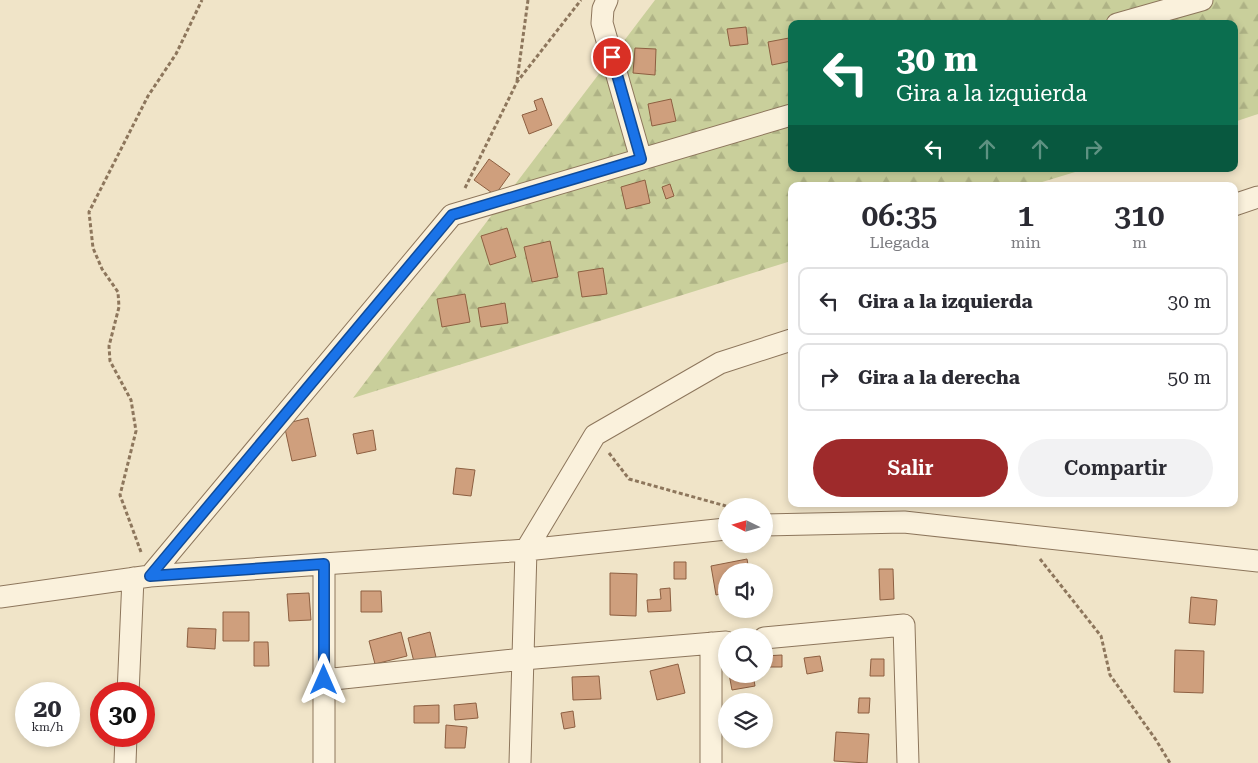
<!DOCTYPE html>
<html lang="es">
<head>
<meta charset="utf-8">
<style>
	:root { --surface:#fff; --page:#f2f2f3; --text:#2b2b33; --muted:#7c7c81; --line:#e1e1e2; --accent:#9e2a2b }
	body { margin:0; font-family:"Roboto Serif",serif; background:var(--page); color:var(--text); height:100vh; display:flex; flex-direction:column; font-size:19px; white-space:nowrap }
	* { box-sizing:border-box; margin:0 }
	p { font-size:16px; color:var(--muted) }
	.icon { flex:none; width:28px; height:28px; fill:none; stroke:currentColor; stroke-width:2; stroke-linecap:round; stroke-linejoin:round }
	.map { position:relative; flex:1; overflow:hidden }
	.drawer { position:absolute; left:788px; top:182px; width:450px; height:325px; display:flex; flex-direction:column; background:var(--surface); border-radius:10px; box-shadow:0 2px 8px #0003 }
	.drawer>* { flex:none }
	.banner { position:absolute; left:788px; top:20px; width:450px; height:152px; border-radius:10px; box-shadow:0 2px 8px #0003; background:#0b6e4f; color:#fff; overflow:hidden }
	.needle { width:32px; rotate:275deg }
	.buttons { position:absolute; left:718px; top:498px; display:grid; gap:10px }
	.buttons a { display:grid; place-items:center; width:55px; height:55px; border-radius:50%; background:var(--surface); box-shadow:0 2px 8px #0003; font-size:25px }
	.speed { position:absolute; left:15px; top:682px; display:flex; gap:10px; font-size:25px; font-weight:700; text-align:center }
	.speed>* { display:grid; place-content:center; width:65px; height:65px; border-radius:50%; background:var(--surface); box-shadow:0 2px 8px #0003; line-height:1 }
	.speed small { font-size:12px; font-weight:400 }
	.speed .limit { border:8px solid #d22; background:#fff; color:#111 }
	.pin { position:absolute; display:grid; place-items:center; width:42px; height:42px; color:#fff; margin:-21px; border:2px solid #fff; border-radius:50%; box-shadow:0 1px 5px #0007 }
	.me { position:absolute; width:55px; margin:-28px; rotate:0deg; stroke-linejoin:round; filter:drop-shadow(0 0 4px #0008) }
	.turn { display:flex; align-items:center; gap:18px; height:105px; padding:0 25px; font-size:22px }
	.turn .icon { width:65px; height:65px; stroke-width:2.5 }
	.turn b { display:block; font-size:35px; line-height:42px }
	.lanes { display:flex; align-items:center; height:48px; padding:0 25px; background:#0003; justify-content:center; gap:25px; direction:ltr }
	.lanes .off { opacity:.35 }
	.eta { display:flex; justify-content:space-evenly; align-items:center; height:85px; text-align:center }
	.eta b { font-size:30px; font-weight:600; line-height:35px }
	.primary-button { display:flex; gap:10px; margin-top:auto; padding:10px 25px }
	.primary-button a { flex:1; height:58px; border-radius:30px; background:var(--accent); color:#fff; font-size:20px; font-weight:600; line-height:58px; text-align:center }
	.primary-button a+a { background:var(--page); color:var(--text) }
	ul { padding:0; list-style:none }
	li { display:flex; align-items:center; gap:15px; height:68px; margin:0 10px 8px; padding:0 15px; border:2px solid var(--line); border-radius:10px }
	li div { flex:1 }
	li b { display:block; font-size:19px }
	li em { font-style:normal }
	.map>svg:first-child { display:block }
	.forest { fill:url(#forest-firs) }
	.building { fill:#cf9f7d; stroke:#8d5f41 }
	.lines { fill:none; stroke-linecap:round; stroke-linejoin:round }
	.street-casing { stroke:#8d765c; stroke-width:23 }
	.path { stroke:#8d765c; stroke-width:3; stroke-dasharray:4 2.5; stroke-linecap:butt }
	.street { stroke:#faf1dc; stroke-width:21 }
	.route-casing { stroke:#114b97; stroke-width:12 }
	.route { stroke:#1a73e8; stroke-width:9 }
</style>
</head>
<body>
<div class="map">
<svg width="1258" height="763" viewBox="0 0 1258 763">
	<defs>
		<pattern id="forest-firs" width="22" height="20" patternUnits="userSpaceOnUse" patternTransform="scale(1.25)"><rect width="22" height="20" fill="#c9cf9b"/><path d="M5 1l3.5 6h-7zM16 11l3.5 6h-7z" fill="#aeb285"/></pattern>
	</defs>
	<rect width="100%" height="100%" fill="#f0e4c8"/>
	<path class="forest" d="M655,0H1258V114L1234,122V24H791V169H1085L1029,186H791V261L353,398Z"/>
	<path class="building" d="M746,27L748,44L730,46L727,29Z
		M789,38L791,61L772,65L768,42Z
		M635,48L656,49L655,75L633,73Z
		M542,98L552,125L529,134L522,115L537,110L534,101Z
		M671,99L676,121L652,126L648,104Z
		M489,159L510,174L495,195L474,180Z
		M645,180L650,203L626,209L621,187Z
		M670,184L674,196L666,199L662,187Z
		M507,228L516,257L490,265L481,236Z
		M550,241L558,277L532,282L524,247Z
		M603,268L607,294L582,297L578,272Z
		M465,294L470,322L442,327L437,299Z
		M505,303L508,323L481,327L478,308Z
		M308,418L316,456L292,461L284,424Z
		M373,430L376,450L357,454L353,434Z
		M456,468L475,470L471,496L453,494Z
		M747,559L749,571H726V593L716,595L711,566Z
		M674,562H686V579H674Z
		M879,569H893L894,599L880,600Z
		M610,573L637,574L636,616L610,615Z
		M670,588L671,611L648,612L647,600L661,599L660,589Z
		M361,591H381L382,612H361Z
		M309,593L311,620L289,621L287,594Z
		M1191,597L1217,600L1215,625L1189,623Z
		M223,612H249V641H223Z
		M188,628L216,629L215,649L187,647Z
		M401,632L407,656L375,664L369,641Z
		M430,632L436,657L414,662L408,638Z
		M254,642H268L269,666H254Z
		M1175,650L1204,651L1203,693L1174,692Z
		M782,655V667H764V656Z
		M820,656L823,671L807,674L804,658Z
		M871,659H884V676H870Z
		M678,664L685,693L657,700L650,671Z
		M729,674H753L755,686L732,690Z
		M599,676L601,699L573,700L572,677Z
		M859,698H870L869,713H858Z
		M476,703L478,718L455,720L454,705Z
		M439,705V723H414V706Z
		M573,711L575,727L564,729L561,713Z
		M446,725L467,727L465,748H445Z
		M836,732L869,734L867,763L834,761Z"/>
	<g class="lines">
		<g class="street-casing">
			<path id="street" d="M607,0L603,9L602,23L641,159
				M1117,24L1202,0
				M1234,205L1258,197
				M764,525L904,522L1258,561
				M150,576L452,215L791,115
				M0,597L150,576L526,550L726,529
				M764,638L904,625L908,763
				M324,680L523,659L726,642
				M128,694L133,578
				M125,763L126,736
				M324,763V564
				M520,763L526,550L595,435L720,363L791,340
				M711,763V643"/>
		</g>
		<path class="path" d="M517,81L528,0
			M465,188L517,82L581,0
			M609,453L629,479L726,506
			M141,552L120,495L136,431L131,400L110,361L109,346L119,307L118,292L102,269L93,248L89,212L148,96L176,54L202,0
			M1040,559L1101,636L1110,675L1156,740L1170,763"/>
		<use href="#street" class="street"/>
	</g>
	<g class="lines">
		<g class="route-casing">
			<path id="route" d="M324,680V564L150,576L452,215L641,159L612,57"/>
		</g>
		<use href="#route" class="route"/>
	</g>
</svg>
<div class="buttons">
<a><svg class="needle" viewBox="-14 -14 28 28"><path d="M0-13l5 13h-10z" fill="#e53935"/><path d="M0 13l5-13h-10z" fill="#7c7c81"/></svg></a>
<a><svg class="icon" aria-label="sound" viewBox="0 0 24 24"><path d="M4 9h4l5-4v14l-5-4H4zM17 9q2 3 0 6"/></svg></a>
<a><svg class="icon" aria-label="search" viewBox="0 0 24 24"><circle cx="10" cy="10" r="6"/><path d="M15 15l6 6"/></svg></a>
<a><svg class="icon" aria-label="layers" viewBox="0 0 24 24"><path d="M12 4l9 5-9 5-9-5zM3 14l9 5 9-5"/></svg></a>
</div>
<div class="speed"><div>20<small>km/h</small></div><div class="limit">30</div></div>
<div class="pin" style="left:612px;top:57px;background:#d93025"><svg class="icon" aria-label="arrive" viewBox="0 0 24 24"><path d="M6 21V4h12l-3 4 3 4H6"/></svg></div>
<svg class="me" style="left:324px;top:680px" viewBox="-20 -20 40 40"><path d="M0-17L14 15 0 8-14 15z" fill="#1a73e8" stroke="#fff" stroke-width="4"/></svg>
<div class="banner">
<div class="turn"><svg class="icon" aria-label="left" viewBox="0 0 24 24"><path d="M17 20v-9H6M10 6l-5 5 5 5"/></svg><div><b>30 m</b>Gira a la izquierda</div></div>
<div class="lanes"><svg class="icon" aria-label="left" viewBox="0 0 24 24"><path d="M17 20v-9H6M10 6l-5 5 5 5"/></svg><svg class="icon off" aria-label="ahead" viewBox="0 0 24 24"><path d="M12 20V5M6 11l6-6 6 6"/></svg><svg class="icon off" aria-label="ahead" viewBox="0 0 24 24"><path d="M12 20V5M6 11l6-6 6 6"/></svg><svg class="icon off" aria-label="right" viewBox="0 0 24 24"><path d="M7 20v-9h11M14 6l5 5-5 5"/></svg></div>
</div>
<section class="drawer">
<div class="eta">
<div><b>06:35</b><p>Llegada</p></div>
<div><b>1</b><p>min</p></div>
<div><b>310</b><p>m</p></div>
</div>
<ul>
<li><svg class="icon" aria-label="left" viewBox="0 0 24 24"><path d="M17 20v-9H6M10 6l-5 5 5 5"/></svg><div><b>Gira a la izquierda</b></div><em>30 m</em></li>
<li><svg class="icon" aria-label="right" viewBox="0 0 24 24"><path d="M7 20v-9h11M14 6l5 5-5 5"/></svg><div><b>Gira a la derecha</b></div><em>50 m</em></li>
</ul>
<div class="primary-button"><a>Salir</a><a>Compartir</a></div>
</section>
</div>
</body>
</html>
